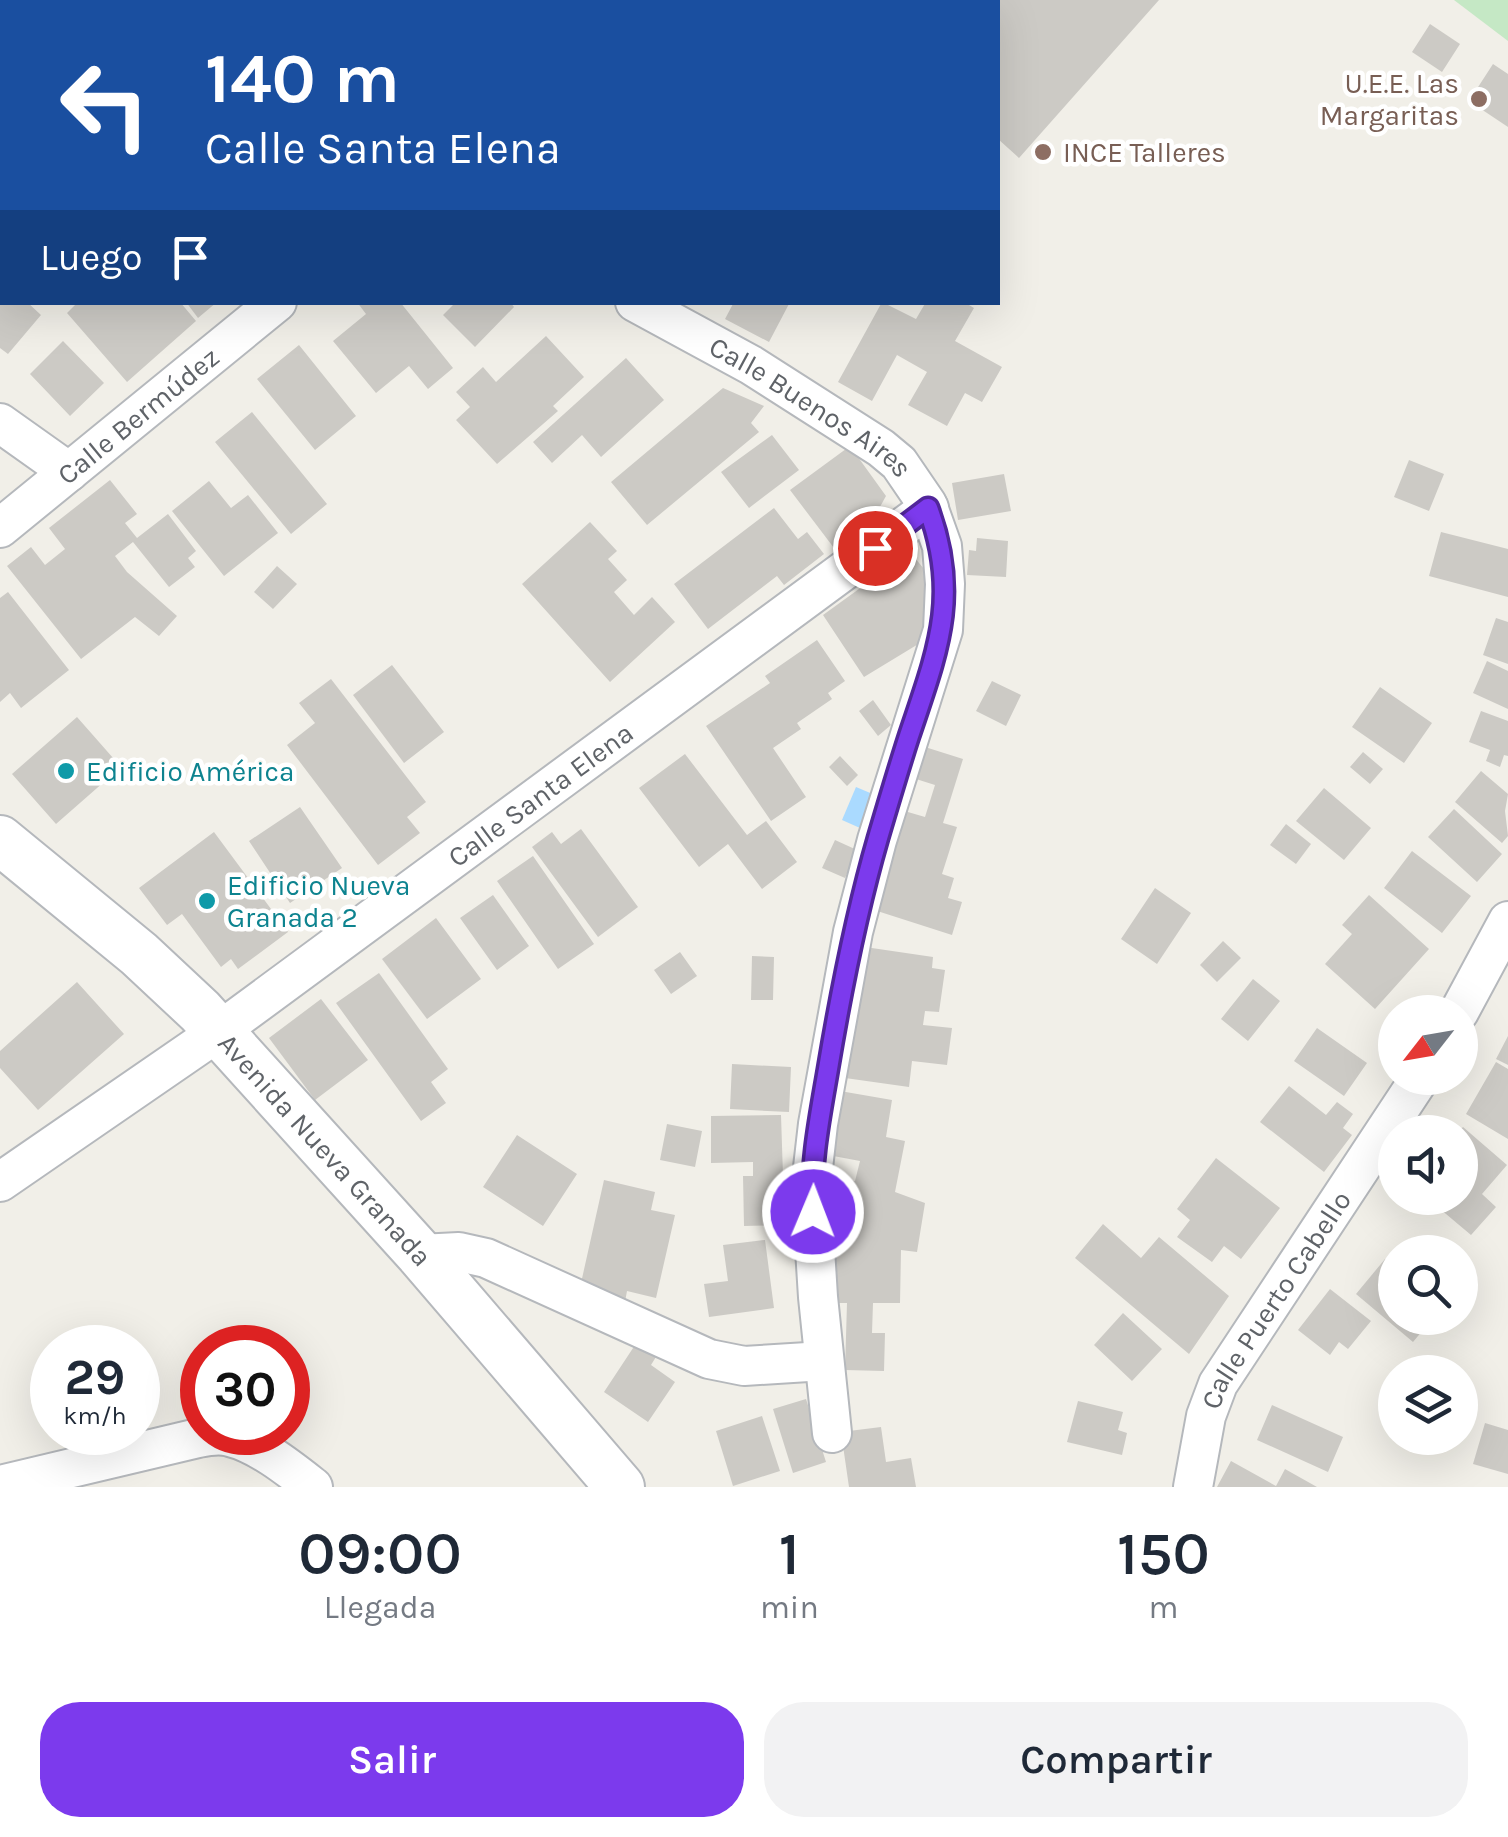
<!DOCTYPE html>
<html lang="es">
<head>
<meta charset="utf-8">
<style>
	:root { --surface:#fff; --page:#f2f2f3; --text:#1f2937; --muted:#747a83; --accent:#7c3aed }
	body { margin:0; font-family:Karla,sans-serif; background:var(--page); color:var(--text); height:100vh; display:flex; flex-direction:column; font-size:38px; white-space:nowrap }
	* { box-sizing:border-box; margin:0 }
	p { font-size:32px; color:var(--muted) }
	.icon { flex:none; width:55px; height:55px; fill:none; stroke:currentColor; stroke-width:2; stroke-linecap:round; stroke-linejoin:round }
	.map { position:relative; height:1487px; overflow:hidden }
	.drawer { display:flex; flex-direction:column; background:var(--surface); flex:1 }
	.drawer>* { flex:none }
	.guide { position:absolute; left:0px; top:0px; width:1000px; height:305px; box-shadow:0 10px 40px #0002; background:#1a4fa0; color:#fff; overflow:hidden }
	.needle { width:65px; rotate:239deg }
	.fabs { position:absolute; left:1378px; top:995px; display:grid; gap:20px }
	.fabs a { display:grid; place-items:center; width:100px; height:100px; border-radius:50%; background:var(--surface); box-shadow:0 10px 40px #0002; font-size:50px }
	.speed { position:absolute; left:30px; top:1325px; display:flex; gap:20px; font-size:50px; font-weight:700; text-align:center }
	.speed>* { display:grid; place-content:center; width:130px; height:130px; border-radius:50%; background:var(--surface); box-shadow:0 10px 40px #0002; line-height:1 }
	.speed small { font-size:25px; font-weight:400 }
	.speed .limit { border:15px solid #d22; background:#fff; color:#111 }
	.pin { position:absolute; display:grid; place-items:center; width:85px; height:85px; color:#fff; margin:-42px; border:5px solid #fff; border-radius:50%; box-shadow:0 2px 10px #0007 }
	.me { position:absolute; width:110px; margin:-55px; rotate:1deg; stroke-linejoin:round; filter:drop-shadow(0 0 8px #0008) }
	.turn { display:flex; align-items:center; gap:35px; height:210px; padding:0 40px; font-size:45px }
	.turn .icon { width:130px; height:130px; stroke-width:2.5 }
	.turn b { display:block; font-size:70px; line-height:85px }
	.then { display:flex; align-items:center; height:95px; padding:0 40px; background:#0003; gap:20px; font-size:38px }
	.eta { display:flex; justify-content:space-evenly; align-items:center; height:170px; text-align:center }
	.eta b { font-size:60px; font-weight:600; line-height:70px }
	.action { display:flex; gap:20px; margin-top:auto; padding:20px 40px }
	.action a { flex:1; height:115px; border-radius:40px; background:var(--accent); color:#fff; font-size:40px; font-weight:600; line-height:115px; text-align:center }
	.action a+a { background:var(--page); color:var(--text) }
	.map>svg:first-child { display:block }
	.pitch { fill:#c5e8c5 }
	.water { fill:#aadaff }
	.building { fill:#cccac5 }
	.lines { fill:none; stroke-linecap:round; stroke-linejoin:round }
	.service-casing { stroke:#b5b8bc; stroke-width:25 }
	.minor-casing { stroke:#b5b8bc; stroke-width:42 }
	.tertiary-casing { stroke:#b5b8bc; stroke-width:52 }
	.service { stroke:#fff; stroke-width:20 }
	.minor { stroke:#fff; stroke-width:38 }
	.tertiary { stroke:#fff; stroke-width:48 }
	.route-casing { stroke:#51269a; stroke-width:25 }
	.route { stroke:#7c3aed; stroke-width:18 }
	.education-dot { fill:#8d6e63; stroke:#fff; stroke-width:4 }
	.culture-dot { fill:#0f9aa8; stroke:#fff; stroke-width:4 }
	.labels { text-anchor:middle; stroke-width:9; stroke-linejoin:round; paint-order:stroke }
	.education-label { font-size:28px; fill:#785e54; stroke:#fff; text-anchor:end }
	.street-label { font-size:28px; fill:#5f6368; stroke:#fff }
	.culture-label { font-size:28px; fill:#0d838f; stroke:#fff; text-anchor:start }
</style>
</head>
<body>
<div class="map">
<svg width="1508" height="1487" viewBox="0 0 1508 1487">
	<rect width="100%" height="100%" fill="#f1efe8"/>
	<path class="pitch" d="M1454,0H1508V41Z"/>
	<path class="water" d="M856,787L875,795L860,828L842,820Z"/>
	<path class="building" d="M998,0H1159L1019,158L998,139Z
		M1430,24L1460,44L1442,72L1412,52Z
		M1493,64L1508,74V127L1469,101Z
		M0,302H27L41,315L8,354L0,348Z
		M78,302H180L196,321L127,382L67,313Z
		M186,302H217L198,318Z
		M357,302H400L453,368L428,389L409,366L376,393L333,341L366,314Z
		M450,302H510L514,307L475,347L443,315L453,305Z
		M734,302H790L769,342L725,319Z
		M882,302L916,319L926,302H964L974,308L955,341L1002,367L982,402L965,393L947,426L908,405L927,372L897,355L872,401L838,382Z
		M546,336L584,377L553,406L558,411L497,464L456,420L470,407L456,392L483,367L496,382Z
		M63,341L104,383L70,416L30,374Z
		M299,345L356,416L315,450L257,379Z
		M626,358L664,400L601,457L582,435L552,463L533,442Z
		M723,388L764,406L751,423L759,432L647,525L611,482Z
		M252,412L327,504L291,534L215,442Z
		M772,435L799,470L749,508L721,472Z
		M850,446L886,496L870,525L837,552L790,490Z
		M1409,460L1444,474L1429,511L1394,497Z
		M1004,474L1011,511L958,520L952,483Z
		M110,480L137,514L125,523L137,538L168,514L196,551L188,558L195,567L169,587L133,542L115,556L127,572L177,616L159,636L135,617L81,659L7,566L31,547L45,565L65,549L49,528Z
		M209,481L231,508L248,495L278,533L224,576L172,511Z
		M774,508L798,539L807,532L824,554L784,585L777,576L708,629L674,584Z
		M590,522L617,551L608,559L627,580L614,592L634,615L652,597L675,622L610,682L522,584Z
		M1441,532L1508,549V597L1429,576Z
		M977,538L1008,541L1006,577L967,575L969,550L976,551Z
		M910,552L924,569L930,604L920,643L864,677L823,615Z
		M277,566L297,584L273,609L254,592Z
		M8,592L69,670L21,708L10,693L0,702V598Z
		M1496,618L1508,622V664L1483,655Z
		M817,640L845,681L828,693L832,699L797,723L801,729L773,748L806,797L771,821L706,726L770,683L765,676Z
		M1487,661L1508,671V709L1473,693Z
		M392,665L444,732L404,763L353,695Z
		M331,679L426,802L407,817L420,833L378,865L287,745L315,723L299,703Z
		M992,681L1021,695L1006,726L976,711Z
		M1380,687L1432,723L1404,763L1352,727Z
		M873,700L891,725L878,736L859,711Z
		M1481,711L1508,721V756L1504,755L1500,767L1486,761L1490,750L1469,742Z
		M77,717L121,767L56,824L12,774Z
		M925,747L963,759L943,823L957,827L942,874L954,878L948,898L962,902L952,935L871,909L901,810L925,817L935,785L916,779Z
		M1363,752L1383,769L1370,784L1350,767Z
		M685,754L747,835L766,821L797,862L762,889L728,844L699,867L639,788Z
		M840,756L858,775L847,786L829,767Z
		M1481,771L1508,794L1505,811L1508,836L1502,843L1455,802Z
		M1324,788L1371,828L1344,860L1296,821Z
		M300,807L342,868L290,903L249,841Z
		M1454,809L1502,854L1477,882L1428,837Z
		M1286,824L1311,844L1296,864L1270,845Z
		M581,829L638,907L598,937L532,847L552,832L561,844Z
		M214,832L288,932L238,969L231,959L221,967L182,914L167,925L139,888Z
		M835,840L857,850L845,878L822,868Z
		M1412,851L1471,896L1442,933L1384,888Z
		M533,856L594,944L558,969L497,881Z
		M1155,888L1191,913L1157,964L1121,939Z
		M493,895L529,946L497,970L460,918Z
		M1369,895L1429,949L1375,1009L1325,964L1352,934L1342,925Z
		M436,918L481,979L427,1019L382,959Z
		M1223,941L1241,958L1217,982L1200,965Z
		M865,947L933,957L932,968L945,970L939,1012L925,1011L923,1025L952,1028L947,1065L912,1061L909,1087L838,1077L841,1050L851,1052Z
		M680,952L697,976L671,994L654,970Z
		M752,956L774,957L773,1000H751Z
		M379,973L448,1069L431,1082L446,1103L421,1121L336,1003Z
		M1253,979L1280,1001L1248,1041L1221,1019Z
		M77,982L124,1034L38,1110L0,1068V1051Z
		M321,999L368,1060L315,1100L269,1038Z
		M1317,1028L1367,1063L1344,1096L1294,1061Z
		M1508,1036V1065L1496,1059Z
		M1496,1062L1508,1069V1139L1466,1114Z
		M732,1064L791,1067L789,1112L730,1109Z
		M1289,1086L1326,1115L1337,1102L1353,1114L1343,1128L1352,1135L1324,1172L1260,1122Z
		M840,1091L892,1100L886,1137L905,1141L895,1192L925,1203L917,1252L901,1250L900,1303H873L872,1333H885L884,1371L845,1370L847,1303H834L828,1176L855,1181L860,1161L828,1155Z
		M781,1115L783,1176H793L794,1225L744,1226L743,1176H753V1162L711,1163V1116Z
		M667,1124L702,1131L695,1167L660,1160Z
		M1463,1127L1507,1165L1482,1194L1496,1207L1471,1235L1427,1198H1460V1130Z
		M517,1135L577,1174L543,1226L483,1187Z
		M1216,1158L1280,1208L1241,1259L1224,1246L1212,1262L1177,1237L1190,1220L1177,1209Z
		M604,1180L655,1192L651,1210L675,1215L656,1298L627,1291L625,1302L579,1292Z
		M1103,1224L1141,1258L1159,1237L1229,1296L1189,1354L1075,1258Z
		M765,1240L774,1308L709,1317L704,1284L728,1281L723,1245Z
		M1385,1259L1395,1267V1318H1433L1413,1342L1356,1294Z
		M1330,1289L1371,1321L1348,1349L1339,1342L1330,1355L1298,1330Z
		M1123,1313L1162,1349L1132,1381L1094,1345Z
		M639,1339L659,1352L651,1365L675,1382L648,1422L604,1392Z
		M806,1399L826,1462L793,1473L773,1409Z
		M1078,1401L1123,1412L1118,1430L1127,1433L1122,1455L1067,1442Z
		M1272,1405L1343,1437L1328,1472L1257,1440Z
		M762,1416L780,1471L733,1486L716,1431Z
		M1485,1423L1508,1430V1474L1473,1464Z
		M881,1427L886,1462L911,1458L916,1487H849L841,1432Z
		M1231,1461L1276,1486L1285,1469L1317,1487H1217Z"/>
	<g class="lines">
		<g class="service-casing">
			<path id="service" d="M514,0L515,2"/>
		</g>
		<g class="minor-casing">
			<g id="minor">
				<path d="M72,0L77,2"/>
				<path d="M545,2L547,0"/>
				<path id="s1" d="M635,302L751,365L881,448L899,463L927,504L942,546L945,584L943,630L877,840L853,932L818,1124L811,1185L818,1297L832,1433"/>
				<path d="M0,423L69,472"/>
				<path id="s2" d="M0,528L277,302"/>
				<path d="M1459,1012L1508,921"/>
				<path id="s3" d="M0,1182L218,1032L929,508"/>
				<path d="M420,1254L459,1252L486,1258L709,1359L744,1366L824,1361"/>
				<path d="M0,1485L198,1438C208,1436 220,1434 230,1437C259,1444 290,1469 313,1487"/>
				<path id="s4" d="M1193,1487L1206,1416L1218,1384L1420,1078"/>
			</g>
		</g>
		<g class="tertiary-casing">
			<g id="tertiary">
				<path id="s5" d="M0,840L139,954L200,1011L420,1254L620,1487"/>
			</g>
		</g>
		<use href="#service" class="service"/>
		<use href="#minor" class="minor"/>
		<use href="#tertiary" class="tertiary"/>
	</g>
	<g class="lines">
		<g class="route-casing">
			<path id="route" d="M813,1212C810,1164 820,1116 828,1069C841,991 856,914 878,838C888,804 898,770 909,736C937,652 961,596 928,508L875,548"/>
		</g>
		<use href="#route" class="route"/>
	</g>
	<g class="education-dot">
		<circle cx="1479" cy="99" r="10"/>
		<circle cx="1043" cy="152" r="10"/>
	</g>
	<g class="culture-dot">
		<circle cx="66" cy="771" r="10"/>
		<circle cx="207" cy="901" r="10"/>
	</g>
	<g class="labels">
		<g class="education-label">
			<text x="1459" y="93">U.E.E. Las<tspan x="1459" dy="32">Margaritas</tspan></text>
			<text x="1063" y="162" text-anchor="start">INCE Talleres</text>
		</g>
		<g class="street-label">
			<text dy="10" stroke="none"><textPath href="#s1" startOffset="205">Calle Buenos Aires</textPath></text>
			<text dy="10" stroke="none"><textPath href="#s2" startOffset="178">Calle Bermúdez</textPath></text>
			<text dy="10" stroke="none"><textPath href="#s3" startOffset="665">Calle Santa Elena</textPath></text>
			<text dy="10" stroke="none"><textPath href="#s5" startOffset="450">Avenida Nueva Granada</textPath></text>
			<text dy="10" stroke="none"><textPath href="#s4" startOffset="208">Calle Puerto Cabello</textPath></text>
		</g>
		<g class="culture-label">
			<text x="86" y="781">Edificio América</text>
			<text x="227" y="895">Edificio Nueva<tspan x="227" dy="32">Granada 2</tspan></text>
		</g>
	</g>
</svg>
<div class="fabs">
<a><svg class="needle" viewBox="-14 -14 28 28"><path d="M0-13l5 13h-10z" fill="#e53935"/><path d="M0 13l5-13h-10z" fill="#747a83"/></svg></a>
<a><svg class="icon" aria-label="sound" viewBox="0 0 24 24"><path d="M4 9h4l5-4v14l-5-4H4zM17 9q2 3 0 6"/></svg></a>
<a><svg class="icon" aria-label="search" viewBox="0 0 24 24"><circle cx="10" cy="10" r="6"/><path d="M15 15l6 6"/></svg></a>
<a><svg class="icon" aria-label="layers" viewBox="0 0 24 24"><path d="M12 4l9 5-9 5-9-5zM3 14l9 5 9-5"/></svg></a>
</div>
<div class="speed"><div>29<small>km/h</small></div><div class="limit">30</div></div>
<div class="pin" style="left:875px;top:548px;background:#d93025"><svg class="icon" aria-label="arrive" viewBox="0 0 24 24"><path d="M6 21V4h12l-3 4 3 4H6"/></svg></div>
<svg class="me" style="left:813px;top:1212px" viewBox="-20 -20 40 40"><circle r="17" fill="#7c3aed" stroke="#fff" stroke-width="3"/><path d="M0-11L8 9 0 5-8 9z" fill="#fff"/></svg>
<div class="guide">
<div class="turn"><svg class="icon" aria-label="left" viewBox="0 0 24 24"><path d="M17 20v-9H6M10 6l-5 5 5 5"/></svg><div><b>140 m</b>Calle Santa Elena</div></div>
<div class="then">Luego<svg class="icon" aria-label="arrive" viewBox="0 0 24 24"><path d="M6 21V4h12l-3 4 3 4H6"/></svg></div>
</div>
</div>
<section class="drawer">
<div class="eta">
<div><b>09:00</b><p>Llegada</p></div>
<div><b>1</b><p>min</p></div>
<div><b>150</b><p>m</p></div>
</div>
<div class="action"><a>Salir</a><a>Compartir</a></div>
</section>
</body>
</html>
